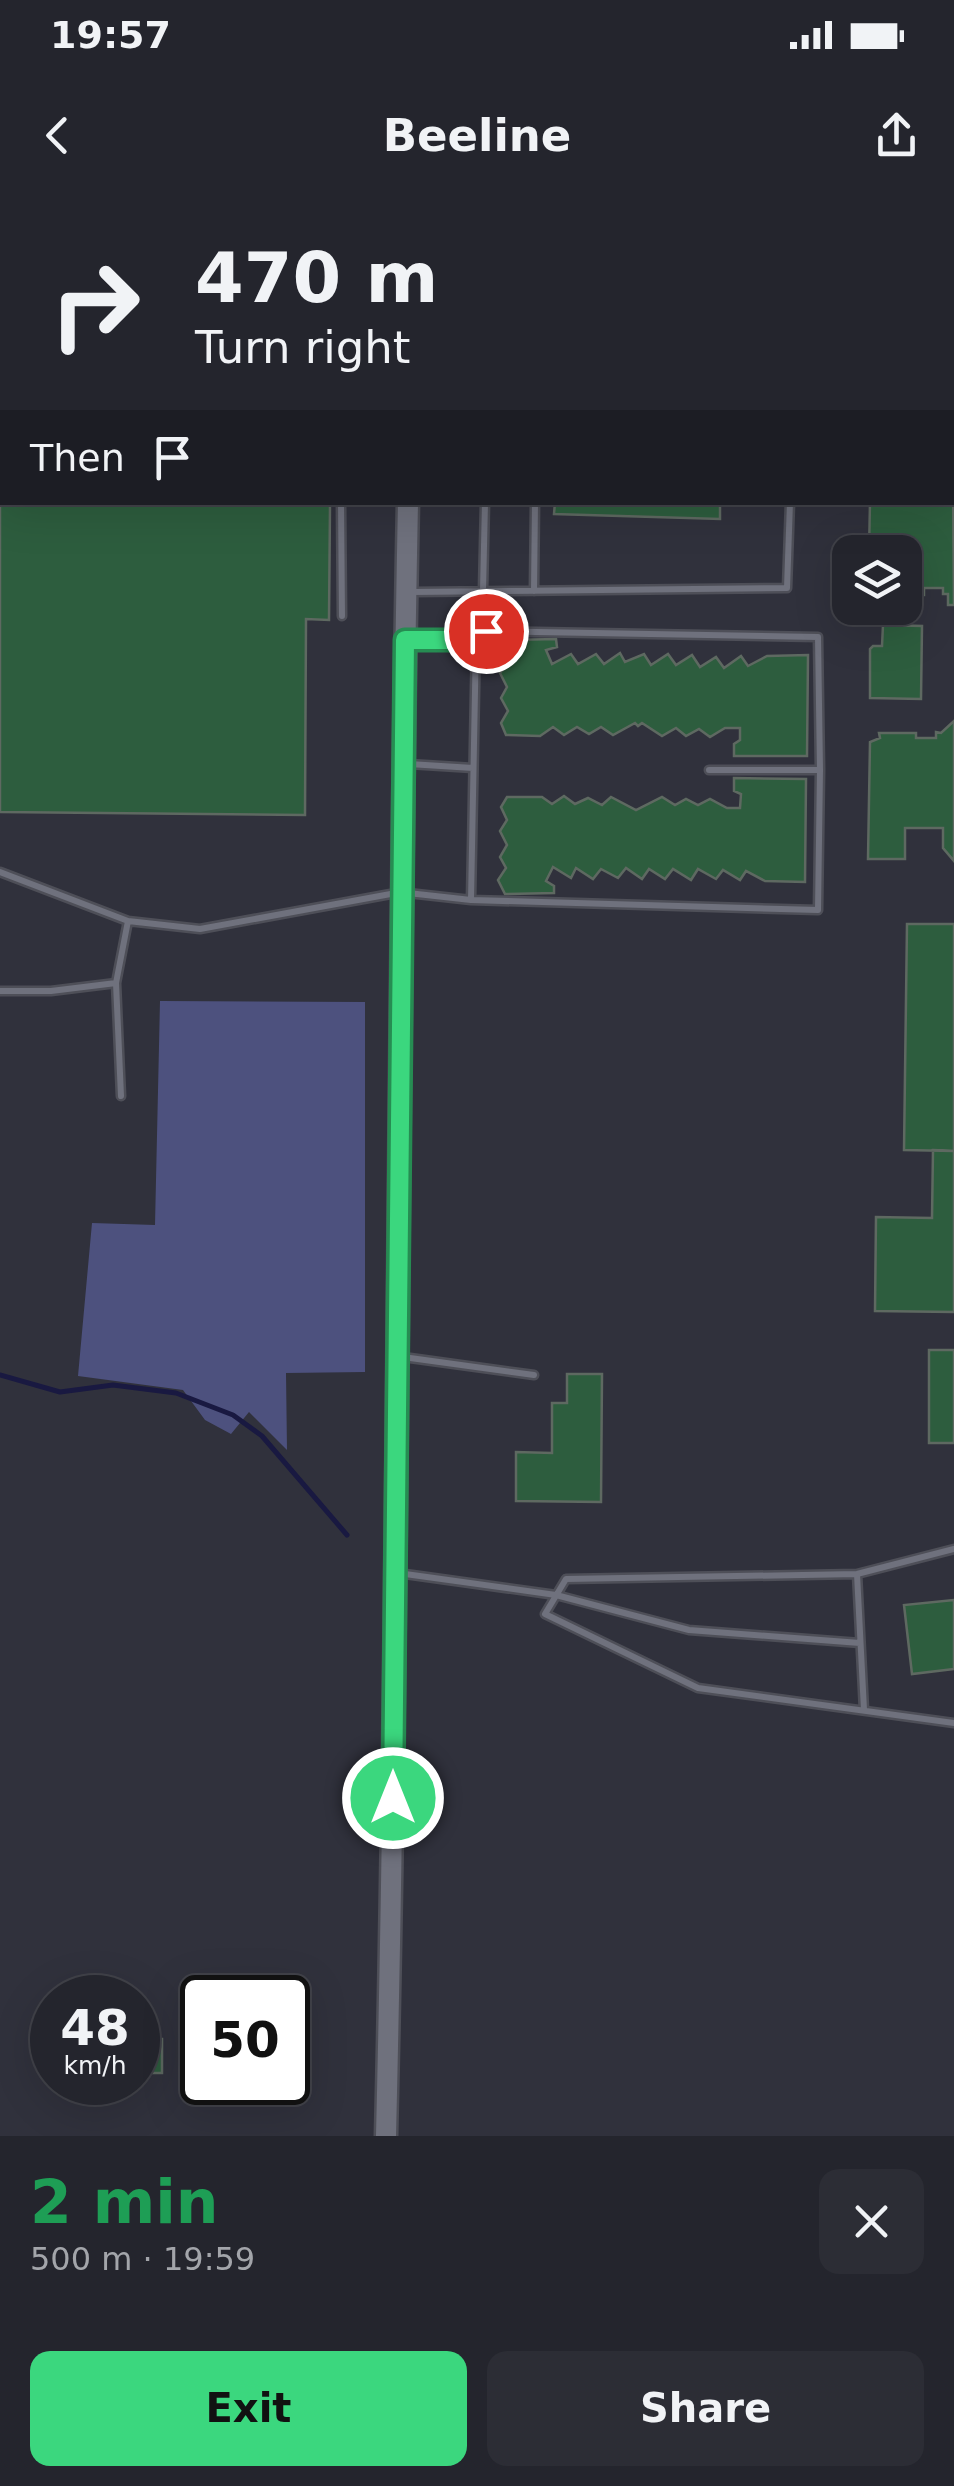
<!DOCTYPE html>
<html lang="en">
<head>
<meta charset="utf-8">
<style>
	:root { --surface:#24252d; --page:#2c2d35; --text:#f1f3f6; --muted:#a3a5aa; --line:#414249; --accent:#3bd77e }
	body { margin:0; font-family:"DejaVu Sans",sans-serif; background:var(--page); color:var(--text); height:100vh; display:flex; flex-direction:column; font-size:38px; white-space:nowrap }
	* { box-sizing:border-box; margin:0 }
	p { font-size:32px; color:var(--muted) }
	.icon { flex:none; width:55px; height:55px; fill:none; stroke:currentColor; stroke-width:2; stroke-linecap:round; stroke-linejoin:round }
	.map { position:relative; height:1936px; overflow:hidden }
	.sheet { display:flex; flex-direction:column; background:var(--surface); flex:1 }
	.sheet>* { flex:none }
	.banner { position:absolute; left:0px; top:0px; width:955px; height:305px; box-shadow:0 10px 40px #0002,0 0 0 2px var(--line); background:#24252d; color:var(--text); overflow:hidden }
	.buttons { position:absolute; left:832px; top:335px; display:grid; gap:20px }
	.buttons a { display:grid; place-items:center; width:90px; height:90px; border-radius:20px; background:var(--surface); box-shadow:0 10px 40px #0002,0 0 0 2px var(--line); font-size:50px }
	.speed { position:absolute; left:30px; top:1775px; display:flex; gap:20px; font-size:50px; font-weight:700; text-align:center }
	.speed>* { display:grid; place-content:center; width:130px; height:130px; border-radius:50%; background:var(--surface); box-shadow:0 10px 40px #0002,0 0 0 2px var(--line); line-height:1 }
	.speed small { font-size:25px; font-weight:400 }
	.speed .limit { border:5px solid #111; border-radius:15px; background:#fff; color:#111 }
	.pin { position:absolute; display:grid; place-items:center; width:85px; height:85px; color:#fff; margin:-42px; border:5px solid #fff; border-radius:50%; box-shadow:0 2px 10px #0007 }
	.me { position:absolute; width:110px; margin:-55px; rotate:0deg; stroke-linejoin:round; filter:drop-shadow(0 0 8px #0008) }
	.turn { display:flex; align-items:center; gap:35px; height:210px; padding:0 30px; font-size:45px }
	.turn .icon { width:130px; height:130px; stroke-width:2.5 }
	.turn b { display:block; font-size:70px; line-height:85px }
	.then { display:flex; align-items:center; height:95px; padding:0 30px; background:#0003; gap:20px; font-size:38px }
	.round { display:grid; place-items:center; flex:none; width:105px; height:105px; border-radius:20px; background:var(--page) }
	.head { display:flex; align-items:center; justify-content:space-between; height:170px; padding:0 30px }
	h1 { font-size:60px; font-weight:700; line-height:75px; color:#1e9e55 }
	.primary-button { display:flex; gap:20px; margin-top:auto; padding:20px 30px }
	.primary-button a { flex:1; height:115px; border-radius:20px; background:var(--accent); color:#111; font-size:40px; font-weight:700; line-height:115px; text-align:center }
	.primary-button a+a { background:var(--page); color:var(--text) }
	.status { display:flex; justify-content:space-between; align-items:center; height:70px; padding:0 50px; background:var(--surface); direction:ltr }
	.status svg { height:28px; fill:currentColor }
	header { display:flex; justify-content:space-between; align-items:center; height:130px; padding:0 30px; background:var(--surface); font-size:45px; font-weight:700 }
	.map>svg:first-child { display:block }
	.green { fill:#4d517e }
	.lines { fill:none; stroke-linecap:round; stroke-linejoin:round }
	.stream { stroke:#191941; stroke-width:5 }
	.building { fill:#2d5d3e; stroke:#5e6961; stroke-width:2.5 }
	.service-casing { stroke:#4e4f58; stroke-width:11 }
	.secondary-casing { stroke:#4e4f58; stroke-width:25 }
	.service { stroke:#6f717d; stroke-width:6 }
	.secondary { stroke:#6f717d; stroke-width:20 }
	.route-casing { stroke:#268c52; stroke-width:25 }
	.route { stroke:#3bd77e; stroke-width:18 }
</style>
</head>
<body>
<div class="status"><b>19:57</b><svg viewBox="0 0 49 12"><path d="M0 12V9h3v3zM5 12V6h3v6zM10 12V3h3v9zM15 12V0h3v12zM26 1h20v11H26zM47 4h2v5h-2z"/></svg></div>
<header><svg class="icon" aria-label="back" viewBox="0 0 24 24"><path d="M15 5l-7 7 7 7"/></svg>Beeline<svg class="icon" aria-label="share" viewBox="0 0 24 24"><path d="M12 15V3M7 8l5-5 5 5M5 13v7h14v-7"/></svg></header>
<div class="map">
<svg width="954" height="1936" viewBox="0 0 954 1936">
	<rect width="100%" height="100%" fill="#30313c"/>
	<path class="green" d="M160,801L365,802V1172L286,1173L287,1250L249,1212L231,1234L205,1220L183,1190L78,1176L92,1023L155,1025Z"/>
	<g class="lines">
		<path class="stream" d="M0,1175L60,1192L113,1185L176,1193L233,1215L262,1236L347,1335"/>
	</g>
	<path class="building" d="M0,268L2,302H306L330,305L329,420L306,419L305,615L0,612Z
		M953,278L954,405H948V394H943V388H924V395L905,394V352H869L870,302H952Z
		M555,302H720V319L554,314Z
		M883,425L922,426L921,499L870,498V449L873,446H882Z
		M556,439L557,447L546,450L552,464L571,454L578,464L596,454L604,464L620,453L625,462L644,454L651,465L668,454L676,465L692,455L700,467L716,457L724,468L741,456L748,466L767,456L808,455L807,556H734V544L740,540V528H725L710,537L699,529L686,536L676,528L662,536L642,523L638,526L635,523L613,535L601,527L589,534L577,527L564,535L553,527L540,536L506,535L501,523L508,511L501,498L507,487L500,473L508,464L501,450L510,440Z
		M954,521V661L943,648V628H905V659H868L870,542L880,538L879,533H916V538H936V532L941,533Z
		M734,578L806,579L805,682L765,681L746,671L740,680L723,670L716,679L698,669L691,680L673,669L665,679L649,669L642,679L626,668L618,678L601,669L593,679L576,668L571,678L553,667L546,681L554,686V693L505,694L498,680L506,668L500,657L507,645L500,631L507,620L501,607L507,597H542L552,604L564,596L575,604L588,598L602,605L611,597L636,610L662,597L675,605L686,599L698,605L710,599L727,608H740L741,594L734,591Z
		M907,724H954V951L904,950Z
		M933,950L954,951V1112L875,1111L876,1017L932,1018Z
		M929,1150H954V1243H929Z
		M567,1174H602L601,1302L516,1301V1252L552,1253V1203H567Z
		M954,1400V1469L912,1474L904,1405Z
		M138,1839H162V1873H138Z"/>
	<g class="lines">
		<g class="service-casing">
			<path id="service" d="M337,0V2
				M372,0L411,1
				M256,2L311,0
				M0,191L2,192
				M341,302L342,416
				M483,391L485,302
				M534,391L535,302
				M412,392L787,388L790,302
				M476,439L486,431L818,437L820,570
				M408,440L476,439L471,700
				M409,564L473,568
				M0,672L128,721L200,729L396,693
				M408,693L471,700L818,710L820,570H709
				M0,791H51L116,783
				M121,896L116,783L128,721
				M403,1157L534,1175
				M954,1349L857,1374L566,1379L545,1414L698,1488L954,1523
				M398,1373L556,1395L689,1430L860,1443
				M857,1374L864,1510"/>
		</g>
		<g class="secondary-casing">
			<path id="secondary" d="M413,2V0
				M386,1936C399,1392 397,847 408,302"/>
		</g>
		<use href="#service" class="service"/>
		<use href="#secondary" class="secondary"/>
	</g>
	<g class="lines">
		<g class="route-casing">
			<path id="route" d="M393,1598L405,440H476L486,431"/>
		</g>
		<use href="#route" class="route"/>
	</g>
</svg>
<div class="buttons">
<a><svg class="icon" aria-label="layers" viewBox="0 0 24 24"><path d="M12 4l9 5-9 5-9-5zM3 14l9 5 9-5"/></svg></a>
</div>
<div class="speed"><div>48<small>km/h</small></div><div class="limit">50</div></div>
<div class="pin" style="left:486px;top:431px;background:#d93025"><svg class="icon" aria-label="arrive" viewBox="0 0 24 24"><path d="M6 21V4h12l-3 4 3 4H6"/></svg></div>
<svg class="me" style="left:393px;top:1598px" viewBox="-20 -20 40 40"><circle r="17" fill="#3bd77e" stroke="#fff" stroke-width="3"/><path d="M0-11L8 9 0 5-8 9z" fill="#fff"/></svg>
<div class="banner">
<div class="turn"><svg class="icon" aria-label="right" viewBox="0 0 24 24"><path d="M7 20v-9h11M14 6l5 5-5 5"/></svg><div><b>470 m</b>Turn right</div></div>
<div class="then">Then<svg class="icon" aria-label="arrive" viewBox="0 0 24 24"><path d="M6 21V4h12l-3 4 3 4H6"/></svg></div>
</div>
</div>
<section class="sheet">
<div class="head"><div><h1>2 min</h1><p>500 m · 19:59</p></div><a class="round"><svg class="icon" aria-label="close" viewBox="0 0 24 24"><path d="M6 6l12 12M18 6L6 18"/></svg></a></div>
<div class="primary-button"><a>Exit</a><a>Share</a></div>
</section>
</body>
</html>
